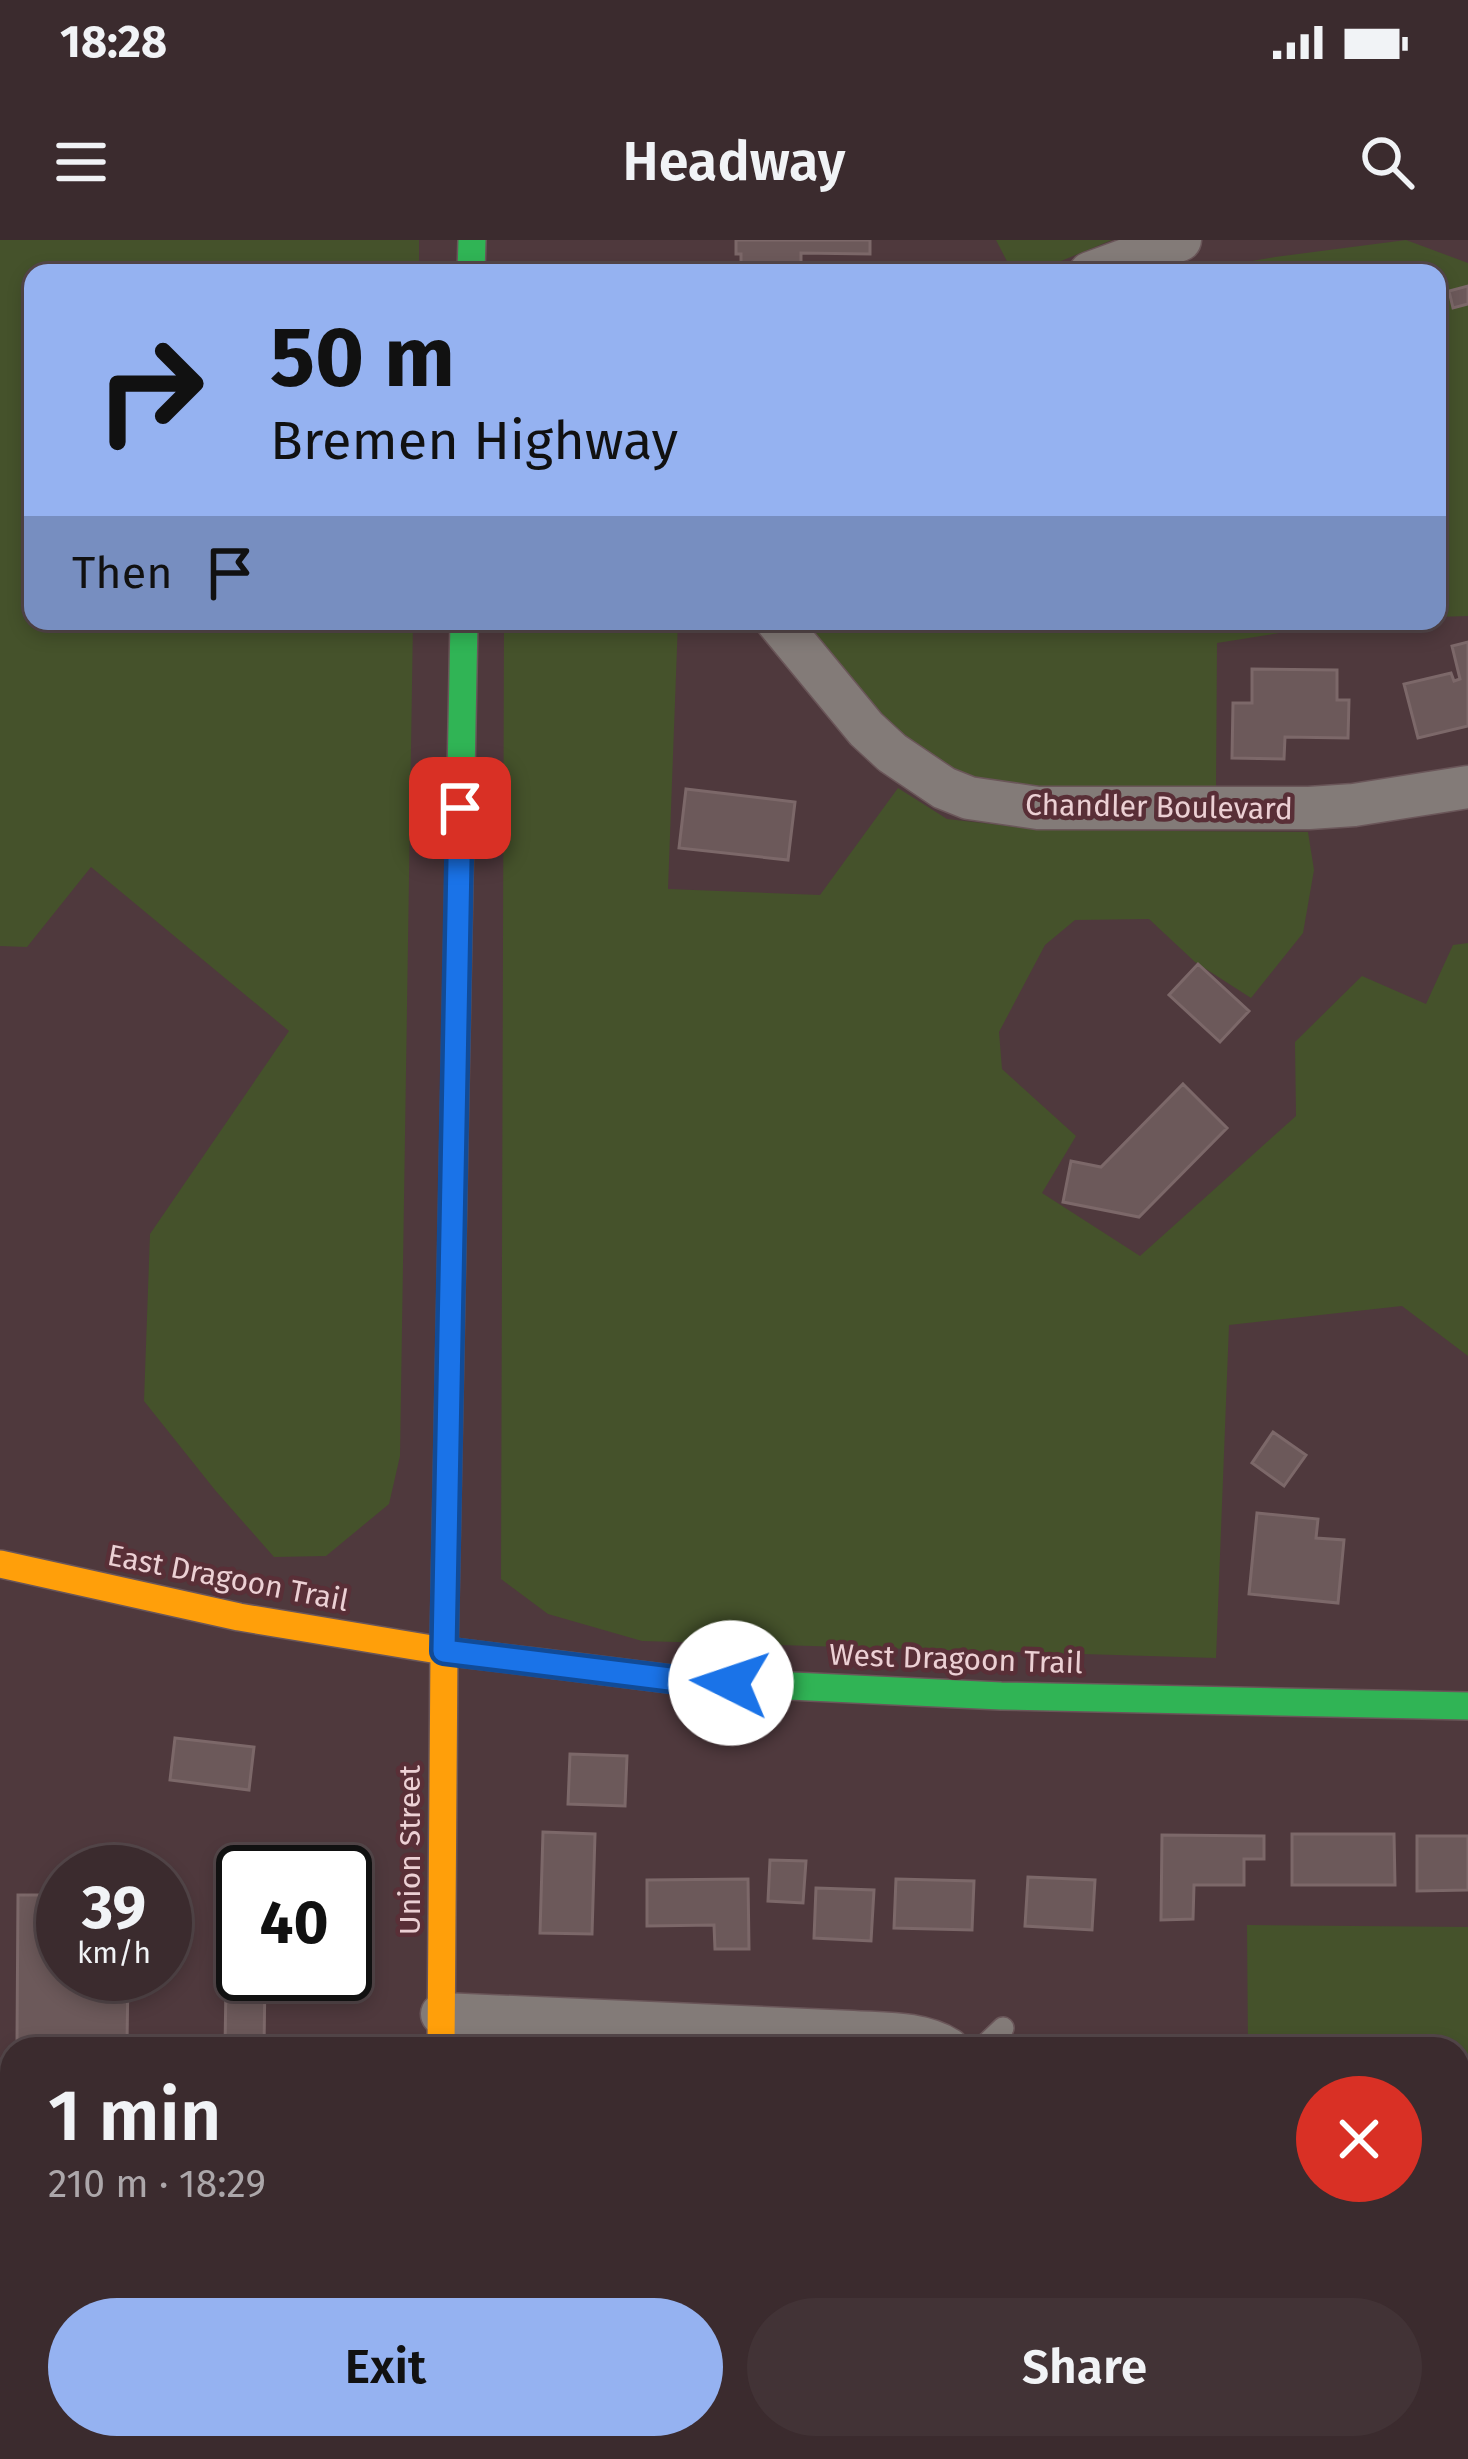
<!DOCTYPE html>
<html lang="en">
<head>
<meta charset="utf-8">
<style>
	:root { --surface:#3b2b2e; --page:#423336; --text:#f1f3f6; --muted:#aca7aa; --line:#54474a; --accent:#95b2f1 }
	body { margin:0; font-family:"Fira Sans",sans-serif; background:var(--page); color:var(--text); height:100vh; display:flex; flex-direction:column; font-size:45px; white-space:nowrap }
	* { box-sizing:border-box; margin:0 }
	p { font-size:39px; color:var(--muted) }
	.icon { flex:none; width:66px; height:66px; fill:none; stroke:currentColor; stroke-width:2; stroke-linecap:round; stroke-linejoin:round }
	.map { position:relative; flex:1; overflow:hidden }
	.sheet { position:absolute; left:0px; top:1797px; width:1470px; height:423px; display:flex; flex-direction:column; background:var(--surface); border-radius:36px 36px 0 0; box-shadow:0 6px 18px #0003,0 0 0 3px var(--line) }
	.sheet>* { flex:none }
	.top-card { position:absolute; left:24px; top:24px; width:1422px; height:366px; border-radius:24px; box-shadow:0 6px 18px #0003,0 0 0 3px var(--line); background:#95b2f1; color:#111; overflow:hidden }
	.speed { position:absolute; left:36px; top:1605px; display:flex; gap:24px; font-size:60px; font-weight:700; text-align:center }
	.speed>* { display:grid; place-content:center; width:156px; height:156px; border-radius:50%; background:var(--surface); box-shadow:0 6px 18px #0003,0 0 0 3px var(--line); line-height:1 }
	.speed small { font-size:30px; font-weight:400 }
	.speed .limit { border:6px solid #111; border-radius:18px; background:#fff; color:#111 }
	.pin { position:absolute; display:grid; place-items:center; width:102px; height:102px; color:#fff; margin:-51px; border-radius:24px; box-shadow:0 6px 18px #0006 }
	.me { position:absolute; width:132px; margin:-66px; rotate:274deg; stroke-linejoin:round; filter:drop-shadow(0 0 9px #0008) }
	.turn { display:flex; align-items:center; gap:42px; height:252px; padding:0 48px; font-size:54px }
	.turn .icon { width:156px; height:156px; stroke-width:2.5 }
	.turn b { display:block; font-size:84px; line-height:102px }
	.then { display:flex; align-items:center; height:114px; padding:0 48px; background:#0003; gap:24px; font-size:45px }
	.round { display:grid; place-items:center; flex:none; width:126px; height:126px; border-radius:63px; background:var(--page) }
	.headline { display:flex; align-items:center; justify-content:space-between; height:204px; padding:0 48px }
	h1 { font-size:72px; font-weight:600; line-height:90px }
	.action { display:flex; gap:24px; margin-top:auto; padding:24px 48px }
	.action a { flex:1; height:138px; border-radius:72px; background:var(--accent); color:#111; font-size:48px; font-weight:600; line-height:138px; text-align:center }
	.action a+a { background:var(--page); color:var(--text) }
	.status { display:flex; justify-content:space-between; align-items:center; height:84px; padding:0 60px; background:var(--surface); direction:ltr }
	.status svg { height:33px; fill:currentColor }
	header { display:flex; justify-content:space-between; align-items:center; height:156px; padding:0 48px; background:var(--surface); font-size:54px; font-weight:600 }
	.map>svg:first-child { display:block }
	.green { fill:#45522b }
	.building { fill:#6c595a; stroke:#7c6869; stroke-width:3 }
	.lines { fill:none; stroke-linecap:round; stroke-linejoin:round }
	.lane-casing { stroke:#6a5659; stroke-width:24 }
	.street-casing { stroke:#6a5659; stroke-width:45 }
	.fast-casing { stroke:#6a5659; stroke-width:30 }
	.slow-casing { stroke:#6a5659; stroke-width:30 }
	.lane { stroke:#837b78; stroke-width:21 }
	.street { stroke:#837b78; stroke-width:42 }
	.fast { stroke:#30b455; stroke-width:27 }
	.slow { stroke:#ff9f0a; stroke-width:27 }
	.route-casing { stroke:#114b97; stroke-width:30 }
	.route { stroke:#1a73e8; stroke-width:21 }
	.labels { text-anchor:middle; stroke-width:9; stroke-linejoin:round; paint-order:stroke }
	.street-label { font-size:30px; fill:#ecd0d4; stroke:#592f37 }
</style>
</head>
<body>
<div class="status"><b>18:28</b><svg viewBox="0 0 49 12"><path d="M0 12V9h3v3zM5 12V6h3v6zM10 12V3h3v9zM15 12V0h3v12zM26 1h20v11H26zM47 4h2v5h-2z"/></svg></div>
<header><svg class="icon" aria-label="menu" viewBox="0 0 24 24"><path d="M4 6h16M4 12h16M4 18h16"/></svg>Headway<svg class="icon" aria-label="search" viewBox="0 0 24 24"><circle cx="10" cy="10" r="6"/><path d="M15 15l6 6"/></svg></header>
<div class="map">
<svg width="1468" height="2219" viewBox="0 0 1468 2219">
	<rect width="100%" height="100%" fill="#4f393d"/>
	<path class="green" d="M0,0H419V33H33V381H413L400,1216L389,1264L326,1316L274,1317L215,1250L144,1161L150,994L289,791L91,627L27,707L0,706Z
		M996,0H1112L1032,33H1013Z
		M1406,0L1468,23V376L1437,377V33H1184L1275,17Z
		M504,381H678L668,649L820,655L898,548L947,579L1044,590L1308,592L1314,630L1303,693L1251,758L1195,722L1149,679L1075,680L1045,705L999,792L1002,829L1076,896L1042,953L1140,1016L1296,876L1295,802L1362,736L1426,764L1453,705L1468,703V1116L1402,1066L1229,1085L1216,1418L642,1401L548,1374L501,1339Z
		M800,381H1356L1217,403L1216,548L998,546L922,521Z
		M1247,1685L1468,1687V2219H1256L1255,2208H1458V1809H1248Z"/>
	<path class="building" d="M736,0H870V14L801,13V33H741V14H736Z
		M1468,46V64L1453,68L1449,51Z
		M1468,402V486L1418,498L1404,444L1451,433L1454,441L1460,439L1452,406Z
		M1252,429L1337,430V460H1349L1348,498L1285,497L1284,519L1232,518L1233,463H1252Z
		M686,549L795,562L788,620L679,608Z
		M1198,724L1249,771L1220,802L1169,755Z
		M1183,844L1227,888L1139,977L1063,962L1071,921L1101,927Z
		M1273,1192L1306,1215L1284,1246L1252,1223Z
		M1257,1273L1318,1279L1316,1298L1344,1300L1338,1363L1249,1354Z
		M175,1498L254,1507L249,1550L170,1540Z
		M570,1514L627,1516L625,1566L568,1564Z
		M543,1592L595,1594L592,1694L540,1693Z
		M1292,1594H1394L1395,1645H1292Z
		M1162,1595L1264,1596V1619H1244V1645H1194L1193,1679L1161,1680Z
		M1417,1596H1468V1650L1417,1651Z
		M228,1614L267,1615L266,1632H243V1734H265L264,1809H225Z
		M770,1620L806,1621L803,1663L768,1661Z
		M1028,1637L1095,1640L1092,1690L1025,1686Z
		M748,1639L749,1709H715L714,1685L647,1686V1640Z
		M896,1639L974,1641L972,1690L894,1688Z
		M816,1648L874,1650L871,1701L814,1698Z
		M18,1655H63V1734H128L127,1803H122V1809H44V1802H17Z
		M267,2208H309V2219H266Z"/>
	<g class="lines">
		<g class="lane-casing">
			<path id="lane" d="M981,1809L1003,1788"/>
		</g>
		<g class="street-casing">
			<path id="street" d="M1090,33L1180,0
				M777,381L866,489L892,513L944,548L969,558L1038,568H1309L1354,565L1468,547
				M442,1774L853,1792C884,1794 921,1792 948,1809
				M0,1991L12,1992
				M992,2219V2208"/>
		</g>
		<g class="fast-casing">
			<path id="fast" d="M471,33L472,0
				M455,845L464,381
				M543,1423L686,1441L1001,1456L1468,1466
				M438,2208V2219"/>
		</g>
		<g class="slow-casing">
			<path id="slow" d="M0,1324L239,1377L444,1411L543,1423
				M441,1809L444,1411L455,845"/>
		</g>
		<use href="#lane" class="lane"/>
		<use href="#street" class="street"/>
		<use href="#fast" class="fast"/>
		<use href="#slow" class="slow"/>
	</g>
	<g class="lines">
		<g class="route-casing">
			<path id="route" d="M460,568L444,1411L686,1441L731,1443"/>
		</g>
		<use href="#route" class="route"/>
	</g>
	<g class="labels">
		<g class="street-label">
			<text transform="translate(1159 567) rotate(1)" y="10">Chandler Boulevard</text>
			<text transform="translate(228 1338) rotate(11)" y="10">East Dragoon Trail</text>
			<text transform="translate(956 1419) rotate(2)" y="10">West Dragoon Trail</text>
			<text transform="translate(410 1610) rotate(-90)" y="10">Union Street</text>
		</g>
	</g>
</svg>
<div class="speed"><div>39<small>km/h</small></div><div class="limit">40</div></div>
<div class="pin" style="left:460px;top:568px;background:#d93025"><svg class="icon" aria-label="arrive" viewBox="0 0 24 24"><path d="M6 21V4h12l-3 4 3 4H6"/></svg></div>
<svg class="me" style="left:731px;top:1443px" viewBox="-20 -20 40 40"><circle r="19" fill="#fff"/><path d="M0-13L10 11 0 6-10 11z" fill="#1a73e8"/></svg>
<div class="top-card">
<div class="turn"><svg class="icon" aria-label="right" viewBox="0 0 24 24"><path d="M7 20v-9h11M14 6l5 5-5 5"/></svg><div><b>50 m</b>Bremen Highway</div></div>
<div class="then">Then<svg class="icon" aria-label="arrive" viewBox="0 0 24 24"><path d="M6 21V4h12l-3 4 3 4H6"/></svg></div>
</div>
<section class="sheet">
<div class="headline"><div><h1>1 min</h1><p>210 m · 18:29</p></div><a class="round" style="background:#d93025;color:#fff"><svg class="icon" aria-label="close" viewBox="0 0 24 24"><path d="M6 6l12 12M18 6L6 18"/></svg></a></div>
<div class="action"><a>Exit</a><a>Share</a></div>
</section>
</div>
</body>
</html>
